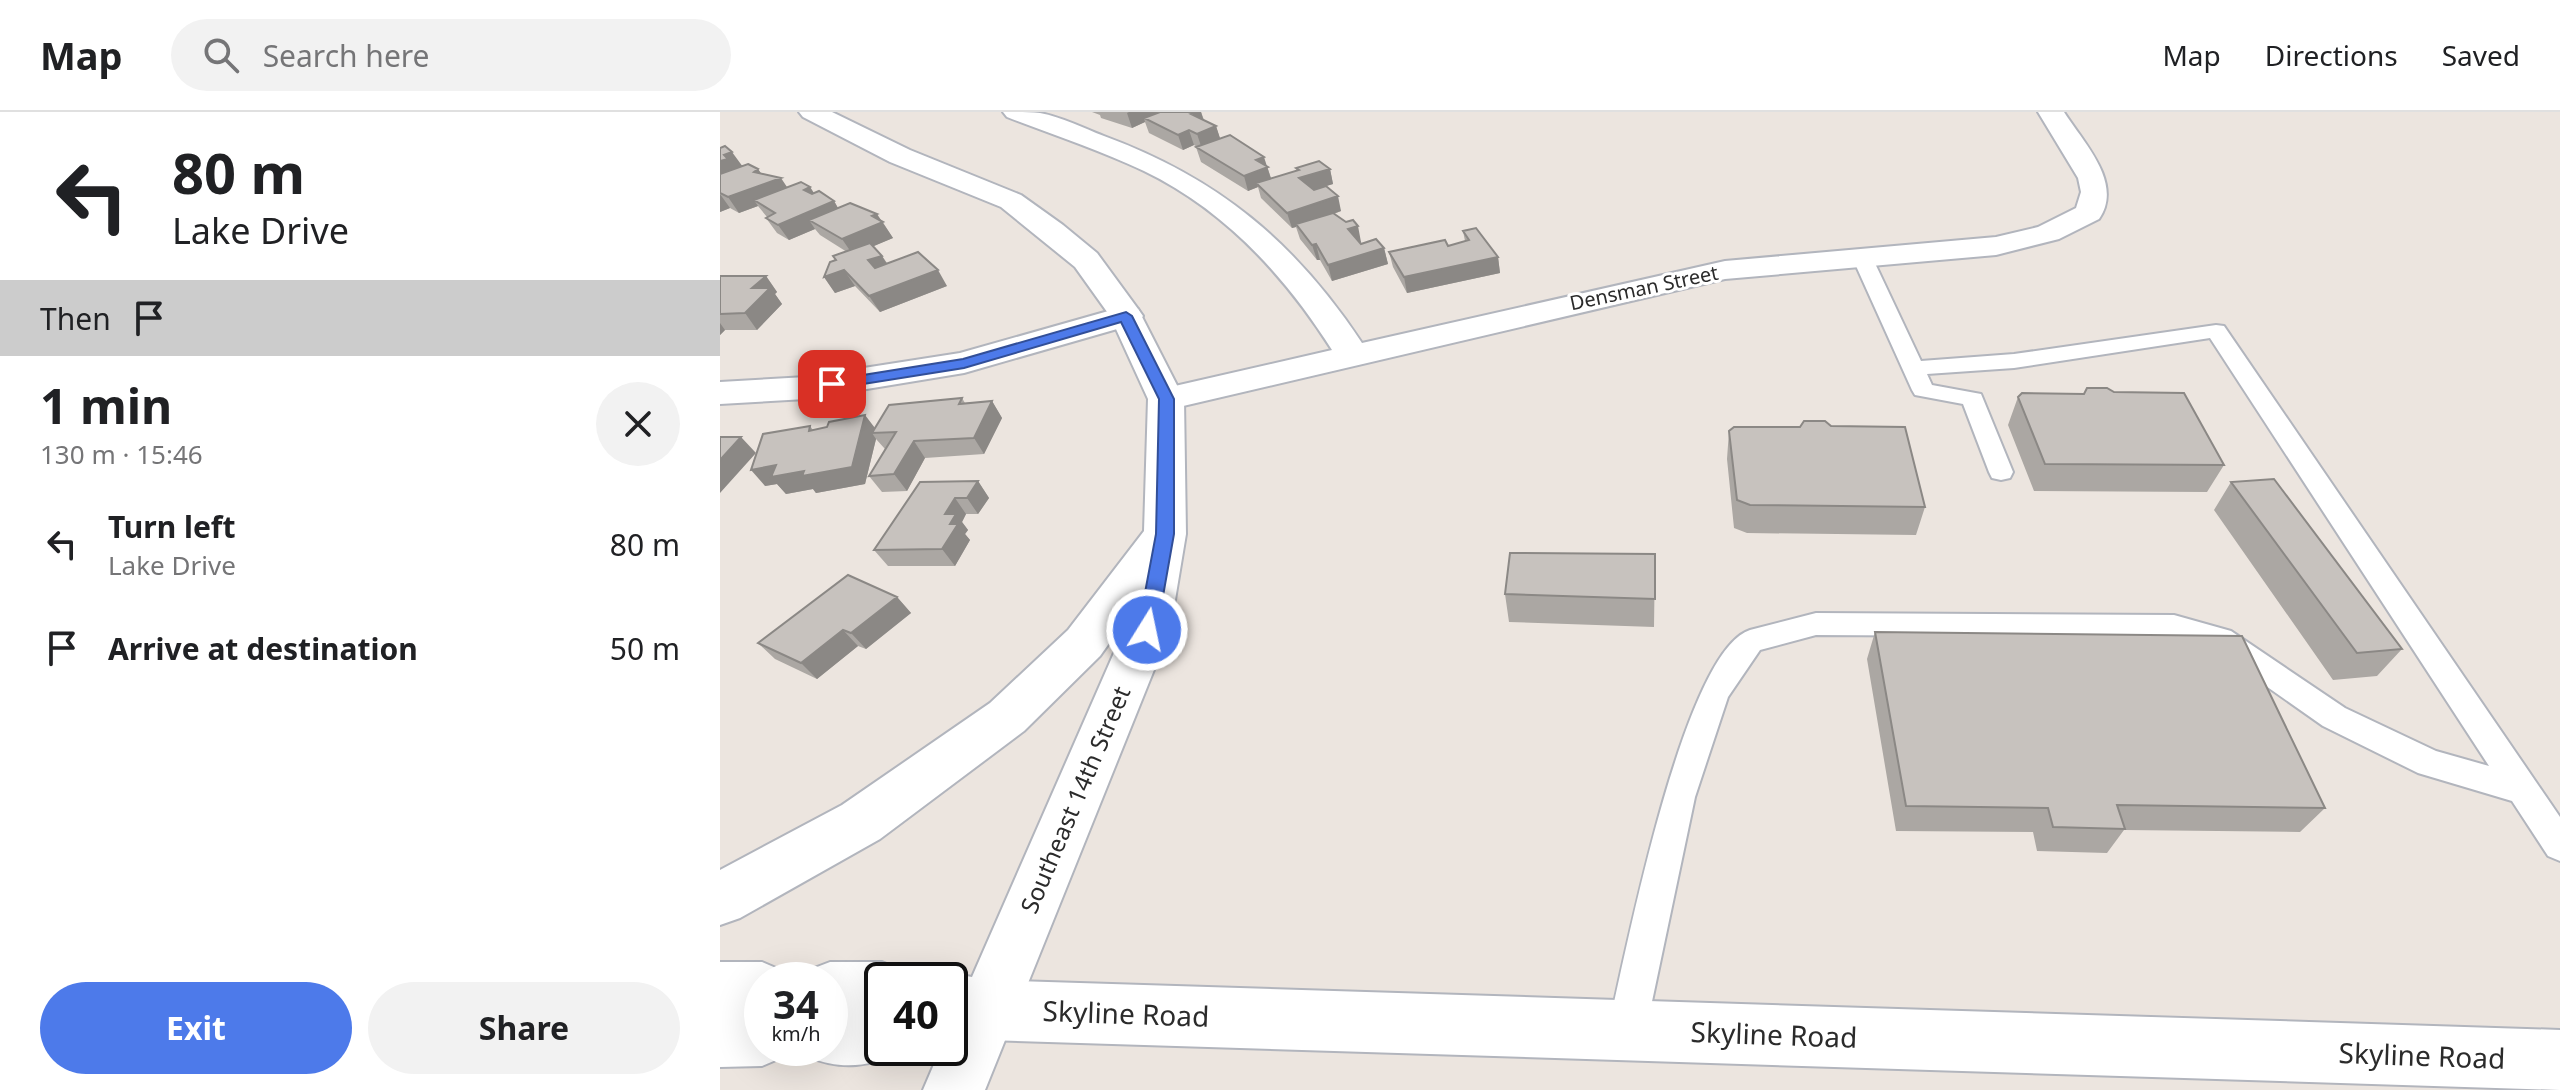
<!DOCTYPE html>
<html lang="en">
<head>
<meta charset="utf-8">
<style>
	:root { --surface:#fff; --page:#f2f2f2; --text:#202124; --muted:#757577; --line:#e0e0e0; --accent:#4d7aea }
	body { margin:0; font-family:"Noto Sans",sans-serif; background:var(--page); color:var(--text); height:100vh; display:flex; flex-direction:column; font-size:30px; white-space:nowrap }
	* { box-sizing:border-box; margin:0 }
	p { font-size:26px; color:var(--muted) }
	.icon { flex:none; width:44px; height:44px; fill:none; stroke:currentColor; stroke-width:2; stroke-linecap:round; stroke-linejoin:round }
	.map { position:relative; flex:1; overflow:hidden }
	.details { display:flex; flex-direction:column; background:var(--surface); width:720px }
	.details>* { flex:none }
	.top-card { background:#fff; color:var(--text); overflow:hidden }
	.speed { position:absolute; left:24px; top:850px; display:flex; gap:16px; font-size:40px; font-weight:700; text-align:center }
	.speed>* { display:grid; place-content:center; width:104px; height:104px; border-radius:50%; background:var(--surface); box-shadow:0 8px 32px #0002; line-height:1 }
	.speed small { font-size:20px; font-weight:400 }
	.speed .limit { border:4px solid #111; border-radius:12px; background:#fff; color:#111 }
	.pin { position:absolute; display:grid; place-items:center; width:68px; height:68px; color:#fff; margin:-34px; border-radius:16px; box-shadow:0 4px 12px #0006 }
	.me { position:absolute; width:88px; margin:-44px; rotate:10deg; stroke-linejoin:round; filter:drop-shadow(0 0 6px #0008) }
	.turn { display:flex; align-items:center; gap:28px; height:168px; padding:0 40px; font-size:36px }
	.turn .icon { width:104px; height:104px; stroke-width:2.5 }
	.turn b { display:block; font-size:56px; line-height:68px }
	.then { display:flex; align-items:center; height:76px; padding:0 40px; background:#0003; gap:16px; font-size:30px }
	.round { display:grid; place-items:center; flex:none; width:84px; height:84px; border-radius:42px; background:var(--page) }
	.summary { display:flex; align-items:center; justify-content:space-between; height:136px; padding:0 40px }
	h1 { font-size:48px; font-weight:700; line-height:60px }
	.cta { display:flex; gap:16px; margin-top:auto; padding:16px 40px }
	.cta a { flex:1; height:92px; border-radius:48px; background:var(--accent); color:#fff; font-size:32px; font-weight:700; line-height:92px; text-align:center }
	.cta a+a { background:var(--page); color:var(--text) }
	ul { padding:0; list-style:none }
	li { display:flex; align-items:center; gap:24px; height:104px; padding:0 40px }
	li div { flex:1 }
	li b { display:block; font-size:30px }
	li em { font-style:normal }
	header { display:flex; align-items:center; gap:48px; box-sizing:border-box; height:112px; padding:0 40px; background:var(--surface); border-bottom:2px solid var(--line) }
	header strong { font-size:38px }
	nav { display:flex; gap:44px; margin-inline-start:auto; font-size:28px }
	.search { width:560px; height:72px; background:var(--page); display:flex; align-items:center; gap:20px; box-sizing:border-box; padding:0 28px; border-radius:44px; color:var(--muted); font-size:30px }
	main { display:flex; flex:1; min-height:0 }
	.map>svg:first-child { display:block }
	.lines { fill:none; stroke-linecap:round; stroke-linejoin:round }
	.lane-casing { stroke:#b2b5bd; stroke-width:4 }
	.street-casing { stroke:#b2b5bd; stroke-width:4 }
	.secondary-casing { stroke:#b2b5bd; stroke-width:4 }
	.lane { fill:#fff; fill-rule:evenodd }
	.street { fill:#fff; fill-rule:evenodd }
	.secondary { fill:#fff; fill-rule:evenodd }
	.wall { fill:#aba7a3 }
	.shaded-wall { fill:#8b8885 }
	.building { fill:#c7c2be; stroke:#8b8885; stroke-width:2 }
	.route { fill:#4d7aea; stroke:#324f98; stroke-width:2 }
	.labels { text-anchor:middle; stroke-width:6; stroke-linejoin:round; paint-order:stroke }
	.far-street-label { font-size:20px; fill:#2b2b2b; stroke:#fff }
	.street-label { font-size:24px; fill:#2b2b2b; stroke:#fff }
	.near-street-label { font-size:28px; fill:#2b2b2b; stroke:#fff }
</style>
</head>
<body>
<header>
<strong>Map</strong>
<div class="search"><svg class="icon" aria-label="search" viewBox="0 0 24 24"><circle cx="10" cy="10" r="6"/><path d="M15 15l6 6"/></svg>Search here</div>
<nav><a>Map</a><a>Directions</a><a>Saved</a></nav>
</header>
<main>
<section class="details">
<div class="top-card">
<div class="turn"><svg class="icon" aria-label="left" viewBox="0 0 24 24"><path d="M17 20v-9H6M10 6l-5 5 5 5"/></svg><div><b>80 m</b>Lake Drive</div></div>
<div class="then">Then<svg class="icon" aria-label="arrive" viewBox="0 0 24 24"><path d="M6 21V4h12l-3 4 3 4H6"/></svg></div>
</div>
<div class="summary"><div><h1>1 min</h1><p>130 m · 15:46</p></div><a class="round"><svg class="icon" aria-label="close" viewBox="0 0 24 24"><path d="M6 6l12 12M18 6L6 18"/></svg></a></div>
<ul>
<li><svg class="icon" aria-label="left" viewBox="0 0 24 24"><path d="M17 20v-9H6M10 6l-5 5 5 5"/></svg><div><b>Turn left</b><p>Lake Drive</p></div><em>80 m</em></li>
<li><svg class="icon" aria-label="arrive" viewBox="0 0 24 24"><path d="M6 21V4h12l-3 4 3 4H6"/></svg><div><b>Arrive at destination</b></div><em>50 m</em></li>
</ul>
<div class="cta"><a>Exit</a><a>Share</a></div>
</section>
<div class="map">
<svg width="1840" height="978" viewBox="0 0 1840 978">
	<rect width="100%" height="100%" fill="#ece5df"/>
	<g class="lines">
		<g class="lane-casing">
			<path id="lane" d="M1142,139L1152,145L1201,249L1294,242L1496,213L1504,214L1840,705V749L1828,744L1792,689L1698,661L1603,614L1492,536L1454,525L1096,523L1040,538L1008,585L975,685L926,918L921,932L907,937L893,932L888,918C905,846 963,539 1030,518L1096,501L1454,503L1511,519L1625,596L1716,639L1769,654L1490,226L1294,256L1207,262L1212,273L1261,282L1293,360L1290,366L1281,368L1272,366L1269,360L1243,292L1195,283L1192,278L1132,145Z"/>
		</g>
		<g class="street-casing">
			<path id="street" d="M283,0C295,0 309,0 320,1C342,5 363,16 384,24C498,66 575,130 642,231L1005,149L1276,125L1318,115L1356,96L1361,80L1358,66L1318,0H1344C1363,30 1404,71 1379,107L1339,127L1276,143L1005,167L446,298L433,295L428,287L433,279L612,238C565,164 505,98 424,59C380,38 333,23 287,5Z
				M406,194L418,197L423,204L418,211L244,261L86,287L0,292V270L86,265L240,241Z
				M268,868L1840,918V978L268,928L247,919L238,898L247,877Z"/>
		</g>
		<g class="secondary-casing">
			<path id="secondary" d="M79,0H112L190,38L301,83L343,113L377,141L418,197L464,287L466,422L450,518L265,978H203L221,936H230V868H214L230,861L252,865L404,518L407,506L380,544L304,619L160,727L20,806L0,813V758L122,693L270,591L348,518L424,419L428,287L390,204L355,155L281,95L170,50L83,5Z
				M0,850H42L63,859L67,868H42V936H67L63,945L42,954L0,955Z
				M110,850H162L183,859L187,868H162V936H185L183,940C151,954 122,959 89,945L85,936H110V868H85L89,858Z"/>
		</g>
		<use href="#lane" class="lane"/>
		<use href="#street" class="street"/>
		<use href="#secondary" class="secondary"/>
	</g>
	<path class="wall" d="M372,0H481L484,8L496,14L500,27L547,54L551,66L577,59L576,56L610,57L613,72L606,74L621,99L614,102L641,130H639L641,132L664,136L668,152L612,169L600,148H597L580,127L576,115L572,116L541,86L538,75L528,79L481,50L476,35H477L474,33L463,38L429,21L425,10L412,16L381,6L380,3Z
		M0,35L22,54L38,57L41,62L67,76L90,75L94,81L114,89L118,96L162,109L173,126L153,134L162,144L167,151L227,174L160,200L135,174L115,181L104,165L115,148L127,140L100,123L95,117L69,128L57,121L46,106L47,105L38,94L19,101L10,96L0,100Z
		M743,119L778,145L780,161L687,181L673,155L669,140L728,134L745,129Z
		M0,164H46L57,180L55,182L62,192L37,218H5L0,223Z
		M1298,285L1504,353L1487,380L1314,379L1288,313Z
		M242,286L245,291L272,289L282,306L264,342L205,346L187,379L162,380L149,364L165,337L156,327L145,372L96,381L93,377L66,382L57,372L45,374L90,314L93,318L155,316Z
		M1009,319L1205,395L1196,423L1027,421L1014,416L1007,347Z
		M258,369L269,386L258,402H246L242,410L248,418L245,422L250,428L235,454H168L154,438Z
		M1511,370L1682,537L1657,564L1613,568L1494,398Z
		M935,442L934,515L789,510L785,482Z
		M177,485L191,501L146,537L138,534L97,567L55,547L38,531Z
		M1155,520L1605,696L1580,720L1404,718L1387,741L1317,739L1313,720L1176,719L1147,547Z"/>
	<path class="shaded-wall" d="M409,0H448L424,6L425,10L412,16L407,1Z
		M478,0H481L485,13L471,2Z
		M496,14L501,29L482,37L477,22Z
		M469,18L474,33L463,38L458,23Z
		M0,35L12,40L23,55L0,68Z
		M544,45L552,70L536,71L538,75L528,79L524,64L536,48Z
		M38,57L48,71L61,66L71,81L34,88L38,94L19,101L8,85Z
		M610,57L613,72L583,81L579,66Z
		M90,75L100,91L84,78Z
		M0,82L10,96L0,100Z
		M618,84L621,99L578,114L576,112V115L572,116L567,101Z
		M114,89L123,105L89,108L95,117L69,128L58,113Z
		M157,102L173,126L133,143L122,127L152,104Z
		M638,114L641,130L632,132L628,117Z
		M596,132L600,148H597L592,133Z
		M664,136L668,152L612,169L608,153Z
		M162,144L172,160L158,164L148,148Z
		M778,145L780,161L687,181L684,165Z
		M124,158L135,174L115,181L104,165Z
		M218,158L227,174L160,200L149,184Z
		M46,164L57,180L55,182L62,192L37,218L25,201L32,176Z
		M0,211L5,218L0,223Z
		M272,289L282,306L264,342L254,326Z
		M145,303L158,320L152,321L156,327L145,372L96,381L93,377L66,382L57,372L45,374L31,358Z
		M21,325L36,341L0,381V348Z
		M194,329L205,346L187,379L174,362Z
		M258,369L269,386L258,402L247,386Z
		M235,386L246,402L242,410L248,418L245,422L250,428L235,454L222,437L225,402Z
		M177,485L191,501L146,537L131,521Z
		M123,518L138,534L97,567L81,551Z"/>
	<path class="building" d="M440,0H478L471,2L496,14L477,22L469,18L458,23L424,6Z
		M510,23L544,45L536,48L548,55L524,64L476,35Z
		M5,34L12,40L4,43L8,47L0,49V36Z
		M599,49L610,57L579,66L594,78L606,74L618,84L567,101L536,71L579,58L576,56Z
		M28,52L38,57L34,60L61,66L8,85L0,81V62Z
		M81,70L90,75L84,78L92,82L99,79L114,89L58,113L46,106L55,101L34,88Z
		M130,91L157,102L152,104L163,110L122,127L89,108Z
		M613,101L626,110L633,108L638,114L628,117L641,132L656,127L664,136L608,153L596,132L592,133L576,112Z
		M756,116L778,145L684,165L669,140L725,128L728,134L749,128L743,119Z
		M150,131L162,144L148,148L155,156L198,140L218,158L149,184L124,158L104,165L110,150L116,148L113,144Z
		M0,164H46L32,176H50L25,201L0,202Z
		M1367,276H1387L1394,280L1464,281L1504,353L1325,352L1298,285L1302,281L1364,282Z
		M242,286L239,292L272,289L254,326L194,329L174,362L149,364L176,320L152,321L169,293Z
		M145,303L132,355L82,364L84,359L51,365L56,353L31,358L43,322L90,314L89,319L107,315L109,310Z
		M1084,309H1105L1111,314L1185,315L1205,395L1030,393L1017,388L1009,319L1014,315H1080Z
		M0,325H21L0,348Z
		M1554,367L1682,537L1637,541L1511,370Z
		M258,369L247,386H235L225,402H236L230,412H238L222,437L154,438L200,370Z
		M790,441L935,442V487L785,482Z
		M128,463L177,485L131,521L123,518L81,551L38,531Z
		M1155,520L1522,524L1605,696L1397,693L1405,717L1333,715L1328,696L1186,694Z"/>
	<path class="route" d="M406,200L412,204L454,287V422L437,518L427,525L418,518L436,422L439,287L401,210L244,256L112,277L105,272L112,268L243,247Z"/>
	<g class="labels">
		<g class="far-street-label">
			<text transform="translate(924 176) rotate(-12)" y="7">Densman Street</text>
		</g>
		<g class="street-label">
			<text transform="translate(356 688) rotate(-67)" y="8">Southeast 14th Street</text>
		</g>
		<g class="near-street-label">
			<text transform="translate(406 902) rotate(2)" y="10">Skyline Road</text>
			<text transform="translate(1054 923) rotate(2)" y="10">Skyline Road</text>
			<text transform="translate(1702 944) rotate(2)" y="10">Skyline Road</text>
		</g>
	</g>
</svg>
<div class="speed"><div>34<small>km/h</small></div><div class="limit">40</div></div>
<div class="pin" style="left:112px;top:272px;background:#d93025"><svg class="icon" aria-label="arrive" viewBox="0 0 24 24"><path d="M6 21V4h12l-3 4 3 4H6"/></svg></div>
<svg class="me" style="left:427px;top:518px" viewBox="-20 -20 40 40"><circle r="17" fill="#4d7aea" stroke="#fff" stroke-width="3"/><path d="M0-11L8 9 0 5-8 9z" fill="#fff"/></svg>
</div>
</main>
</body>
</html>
